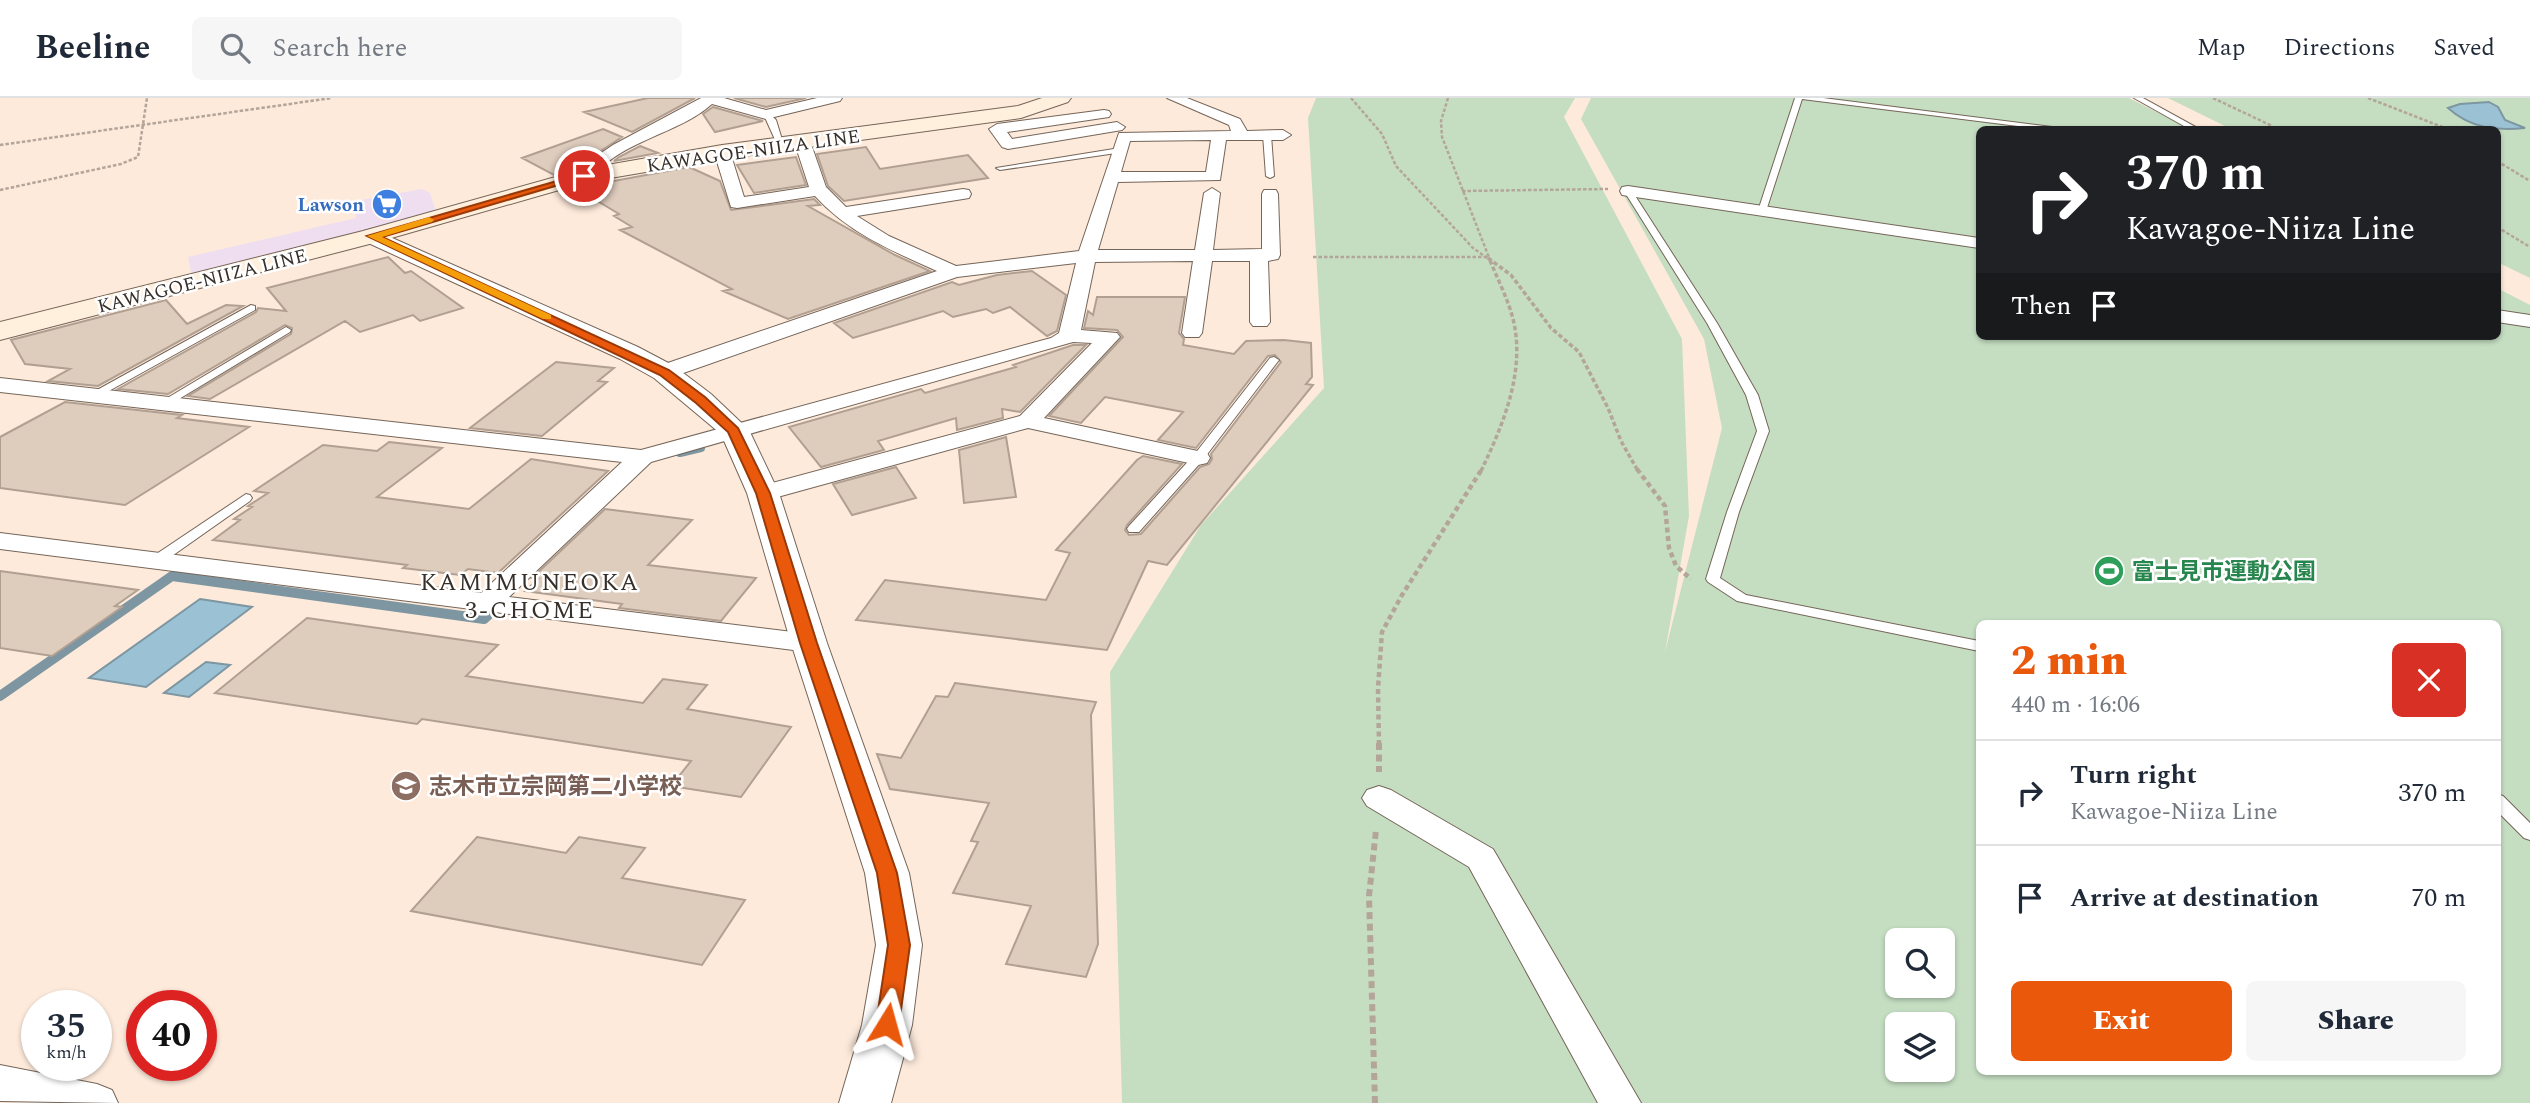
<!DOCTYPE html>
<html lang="en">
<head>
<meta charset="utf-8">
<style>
	:root { --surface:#fff; --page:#f6f6f7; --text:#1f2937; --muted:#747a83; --line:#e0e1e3; --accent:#ea580c }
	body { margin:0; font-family:Spectral,"Noto Sans JP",serif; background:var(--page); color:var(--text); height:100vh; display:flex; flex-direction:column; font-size:26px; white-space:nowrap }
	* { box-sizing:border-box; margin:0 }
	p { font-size:23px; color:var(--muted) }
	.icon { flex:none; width:38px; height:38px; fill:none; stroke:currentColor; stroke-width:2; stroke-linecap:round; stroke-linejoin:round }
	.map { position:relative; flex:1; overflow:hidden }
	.panel { position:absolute; left:1976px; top:522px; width:525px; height:455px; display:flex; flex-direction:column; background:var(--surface); border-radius:10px; box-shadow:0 2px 5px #0004 }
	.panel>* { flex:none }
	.guide { position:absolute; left:1976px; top:28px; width:525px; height:214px; border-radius:10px; box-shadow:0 2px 5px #0004; background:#202124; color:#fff; overflow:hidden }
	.buttons { position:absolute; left:1885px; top:830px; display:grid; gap:14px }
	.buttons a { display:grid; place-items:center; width:70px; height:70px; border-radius:10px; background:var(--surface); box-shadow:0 2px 5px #0004; font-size:35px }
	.speed { position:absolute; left:21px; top:892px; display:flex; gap:14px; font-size:35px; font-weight:700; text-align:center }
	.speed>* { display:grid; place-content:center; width:91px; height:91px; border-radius:50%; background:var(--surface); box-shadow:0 2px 5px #0004; line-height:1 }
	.speed small { font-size:18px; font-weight:400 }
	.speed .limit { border:10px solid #d22; background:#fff; color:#111 }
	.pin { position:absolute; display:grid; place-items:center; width:60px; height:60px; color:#fff; margin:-30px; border:4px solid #fff; border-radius:50%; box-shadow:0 2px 7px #0007 }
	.me { position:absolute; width:77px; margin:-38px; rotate:8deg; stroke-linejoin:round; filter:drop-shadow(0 0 5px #0008) }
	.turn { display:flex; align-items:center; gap:24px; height:147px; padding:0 35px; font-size:32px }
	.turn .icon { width:91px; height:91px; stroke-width:2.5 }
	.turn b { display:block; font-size:49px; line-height:60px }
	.then { display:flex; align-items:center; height:66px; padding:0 35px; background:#0003; gap:14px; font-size:26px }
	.round { display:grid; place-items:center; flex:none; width:74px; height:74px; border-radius:10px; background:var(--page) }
	.head { display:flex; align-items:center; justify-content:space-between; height:119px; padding:0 35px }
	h1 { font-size:42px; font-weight:800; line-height:52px; color:var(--accent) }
	.cta { display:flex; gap:14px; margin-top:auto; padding:14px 35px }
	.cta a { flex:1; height:80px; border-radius:10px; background:var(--accent); color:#fff; font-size:28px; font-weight:800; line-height:80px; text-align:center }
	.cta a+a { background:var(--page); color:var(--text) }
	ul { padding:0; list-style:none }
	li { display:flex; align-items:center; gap:21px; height:105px; padding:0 35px; border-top:2px solid var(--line) }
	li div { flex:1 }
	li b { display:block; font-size:26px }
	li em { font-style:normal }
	header { display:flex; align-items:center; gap:42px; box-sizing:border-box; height:98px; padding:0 35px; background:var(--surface); border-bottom:2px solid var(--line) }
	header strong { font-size:33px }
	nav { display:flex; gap:38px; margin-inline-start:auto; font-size:24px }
	.search { width:490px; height:63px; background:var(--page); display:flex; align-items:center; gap:18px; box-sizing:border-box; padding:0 24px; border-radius:10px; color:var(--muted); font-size:26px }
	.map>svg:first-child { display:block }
	.commercial { fill:#eedef0 }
	.green { fill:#c5dec2; fill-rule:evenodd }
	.water { fill:#9bc2d4; stroke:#7d96a1; stroke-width:2 }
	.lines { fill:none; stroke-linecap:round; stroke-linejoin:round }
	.stream-far1 { stroke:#7d96a1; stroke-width:8 }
	.stream { stroke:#7d96a1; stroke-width:10 }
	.building { fill:#deccbd; stroke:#b1a092; stroke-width:2 }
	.service-casing { stroke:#756558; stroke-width:2 }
	.minor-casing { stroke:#756558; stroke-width:2 }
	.tertiary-casing { stroke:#756558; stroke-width:2 }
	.secondary-casing { stroke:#756558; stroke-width:2 }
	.path-far3 { stroke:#b4a59a; stroke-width:2.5; stroke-dasharray:3.5 2; stroke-linecap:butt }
	.path-far2 { stroke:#b4a59a; stroke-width:3.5; stroke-dasharray:4.5 2.5; stroke-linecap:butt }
	.path-far1 { stroke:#b4a59a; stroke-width:4.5; stroke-dasharray:5 3.5; stroke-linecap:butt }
	.path { stroke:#b4a59a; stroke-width:6; stroke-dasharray:7 4.5; stroke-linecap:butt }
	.service { fill:#fff; fill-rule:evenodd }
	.minor { fill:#fff; fill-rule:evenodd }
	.tertiary { fill:#fff; fill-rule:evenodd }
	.secondary { fill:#ffefdd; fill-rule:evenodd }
	.route { fill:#ea580c; stroke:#983908; stroke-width:2 }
	.slow { fill:#f59e0b }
	.labels { text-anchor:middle; stroke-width:5; stroke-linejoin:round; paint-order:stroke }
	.far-street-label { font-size:19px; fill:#37302a; stroke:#fff }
	.far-shop-label { font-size:19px; font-weight:bold; fill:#366cbe; stroke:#fff; text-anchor:end }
	.leisure-label { font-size:23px; font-weight:bold; fill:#27864d; stroke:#fff; text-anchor:start }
	.education-label { font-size:23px; font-weight:bold; fill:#785e54; stroke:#fff; text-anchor:start }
	.neighbourhood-label { font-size:24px; letter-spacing:2px; fill:#37302a; stroke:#fff }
</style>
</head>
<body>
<header>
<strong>Beeline</strong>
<div class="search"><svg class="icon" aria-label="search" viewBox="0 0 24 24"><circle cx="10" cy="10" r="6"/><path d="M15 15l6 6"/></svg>Search here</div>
<nav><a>Map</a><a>Directions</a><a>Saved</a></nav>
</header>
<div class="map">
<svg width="2530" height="1005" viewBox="0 0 2530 1005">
	<rect width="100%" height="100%" fill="#fdeadb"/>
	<path class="commercial" d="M422,91L430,95L436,114L192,179L188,159L356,120L355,103Z"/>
	<path class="green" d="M1316,0H1575L1564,19L1682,241L1689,418L1665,554L1722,330L1704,241L1581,21L1591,0H2129L2190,31L1979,32V238H2497V190L2530,207V1005H1122L1110,574L1201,427L1324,290L1308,20ZM1979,525H2497V973H1979ZM1897,842H1942V887H1897ZM1897,926H1942V971H1897Z
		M2168,0H2530V180L2497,164V32L2231,31Z"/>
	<path class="water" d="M2489,4L2498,9L2505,22L2525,30C2496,33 2470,30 2448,10L2460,6Z
		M200,501L252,509L146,589L89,580Z
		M206,564L230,567L189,599L164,595Z"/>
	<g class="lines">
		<path class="stream-far1" d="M680,355L701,350"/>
		<path class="stream" d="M0,598L172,478L484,521L501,505"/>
	</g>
	<path class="building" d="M648,0H695L632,34L584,14Z
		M734,0H806L766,9Z
		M713,9L763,23L715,34L703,16Z
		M603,31L622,39L584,64L579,70L554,77L522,60Z
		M640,48L658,55L614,63L619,59Z
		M866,49L880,71L968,57L988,80L844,103L828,88L817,56Z
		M796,59L806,87L754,95L737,67Z
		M689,69L720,83L731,112L814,101L820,107L808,108L895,157L930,173L788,221L723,193L732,191L620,132L632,129L614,118L619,116L576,90Z
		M388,159L405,175L411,173L463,210L420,223L413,217L360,234L345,223L210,301L188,298L291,236L292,230L285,227L168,296L118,291L256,214L258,210L286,213L267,190Z
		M1032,173L1066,197L1057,233L1047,238L1010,209L993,215L986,211L953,219L943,213L853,240L834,225L952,184L959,187L997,177Z
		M1097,199H1185L1179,235L1184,241L1183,247L1234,256L1246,243L1284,242L1311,245L1312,279L1306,286L1313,287L1167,467L1148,463L1107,552L856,522L885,482L1046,502L1070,455L1056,452L1137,362L1143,358L1182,366L1127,427L1125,432L1129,437L1141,436L1200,369L1209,366L1212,361L1211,356L1281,264L1275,257L1268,258L1196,350L1158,342L1183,314L1105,299L1081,325L1049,318L1123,239L1117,232L1084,230L1088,213L1093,217Z
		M166,202L187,226L226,207L243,208L98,288L48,283L70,271L25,266L11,242Z
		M1073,247H1086L1020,314L1002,311L1003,320L957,332L956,320L878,343L884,352L821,369L789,329L921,291L925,295L1016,269L1013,267Z
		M556,264L614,270L598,283L607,284L542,338L470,330Z
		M65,304L182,317L177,320L249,329L125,407L0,390V339Z
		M1006,339L1016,399L964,405L959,352Z
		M389,344L442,350L377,399L469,411L531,361L608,373L498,475L468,471L460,477L403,470L407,467L213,442L240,422L234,421L252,409L248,408L268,395L254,393L323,347L377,353Z
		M896,369L916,400L852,417L833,386Z
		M605,411L692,422L648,467L756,480L721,523L619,510L622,506L525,493L538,481L532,480Z
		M0,473L138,492L115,508L122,509L52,558L0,550Z
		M307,520L498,547L466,578L643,605L663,581L707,587L687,611L791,629L741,699L671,688L691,663L422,621L417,626L215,595Z
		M955,585L1096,604L1091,617L1098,846L1086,879L1006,866L1031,808L953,795L978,744L971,743L989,705L890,691L877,656L901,660L936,598L948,599Z
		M477,739L566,755L579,739L645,750L622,780L745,802L702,867L411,813Z"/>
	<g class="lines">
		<g class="service-casing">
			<path id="service" d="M1795,0H1823L2076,32H2050L1802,1L1766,113L1759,115L1758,113Z
				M2134,0H2143L2201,32H2191Z
				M763,15H769L776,22L784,48L777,46Z
				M1267,35L1271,37L1274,78L1270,80L1266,78L1263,37Z
				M1120,50H1123V54L1000,72L996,70Z
				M1628,90L1632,93L1717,225L1758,297L1769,333L1739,414L1720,480L1746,497L1979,543V553L1737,503L1708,484L1706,481L1727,414L1757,333L1746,297L1707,225L1624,93Z
				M251,207L255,208V212L98,299H90L88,297Z
				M286,229L291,232L290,234L169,307H161L159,305Z
				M1274,259L1279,262L1202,363L1139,434H1129L1127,431L1129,428L1194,357L1270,260Z
				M246,396L250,397L252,400L250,403L162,465H152L150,462L152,459Z
				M2497,696L2503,698L2530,725V742L2524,740L2497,713Z"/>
		</g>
		<g class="minor-casing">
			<path id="minor" d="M701,0H724L766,12L817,0H842L840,3L766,21L712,6C679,36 621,42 590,81H578L576,78L585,66L613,47Z
				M1167,0H1187L1240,21L1247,33L1283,32L1291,37L1283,42H1226L1220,82L1118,84L1098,152H1195L1204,95L1212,90L1220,95L1213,152L1262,151V96L1264,92H1276L1278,96L1280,157L1278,161L1268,163L1270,224L1267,228H1253L1250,224V163H1212L1202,235L1199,239H1185L1182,235L1193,163L1095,164L1081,232L1117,235L1120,239L1044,320L1207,355L1210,360L1207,365L1198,367L1028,330L763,403L754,400L750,395L754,390L1020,318L1092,245L1073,244L651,364L509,499L809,536L819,539L824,545L819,551L809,554L0,451V435L481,495L622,364L0,294V280L641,352L1051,240L1059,235L1076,165L957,179L672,279H656L653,274L656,269L937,173C892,153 849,135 815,98L737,110L731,109L714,54L716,51H728L730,54L744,99L809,89L794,43L802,38L810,43L826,89L846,109L963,91L969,92L971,96L969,100L963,101L857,118L889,138L956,168L1079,153L1119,35L1231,33L1229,27ZM1211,42L1206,74H1121L1130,43Z
				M1104,12L1109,13L1111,16L1109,19L1007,34L1012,41L1117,24L1125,29L1122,32L1008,51L1002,49L989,31L997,26Z
				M1628,88L1979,140V150L1622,97L1620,93L1622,89Z
				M2497,212L2530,217V229L2497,224Z
				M1379,688L1391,692L1493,751L1641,1005H1598L1469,769L1367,708L1362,700L1367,692Z
				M0,967L97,986L112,992L118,1005L0,1003Z"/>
		</g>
		<g class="tertiary-casing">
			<path id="tertiary" d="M372,131L638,249L674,268L711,296L749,332L779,395L827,545L909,775L922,847L912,927L891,1005H839L862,927L876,847L865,775L791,545L747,395L721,336L654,280L620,261L364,143L361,138L364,133Z"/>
		</g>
		<g class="secondary-casing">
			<path id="secondary" d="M1042,0H1071L1068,4L1021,20L722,61L587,84L381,143L0,242V224L363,133L584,71L722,47L1018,8Z"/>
		</g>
		<path class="path-far3" d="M1351,0L1382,36L1396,68L1473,150L1490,162
			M1448,0L1441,23L1442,39L1490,162
			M2213,0L2270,27L2274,32
			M2368,0L2450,32
			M0,47L332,0
			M2497,63L2530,83
			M0,92L121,66L138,59L147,0
			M1462,93L1608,91
			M2497,129L2530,149
			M1313,159H1488"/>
		<path class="path-far2" d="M1488,160L1511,177L1551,230L1579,254L1608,310L1621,343L1638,373
			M1481,373C1503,327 1526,273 1513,221C1508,201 1497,180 1489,160"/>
		<path class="path-far1" d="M1637,371L1665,408L1669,450L1676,468L1691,481
			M1379,647L1378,590L1382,534L1402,497L1482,371"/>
		<path class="path" d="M1379,645V674
			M1375,1005L1369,798L1376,732"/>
		<use href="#service" class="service"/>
		<use href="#minor" class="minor"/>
		<use href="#tertiary" class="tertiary"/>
		<use href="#secondary" class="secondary"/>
	</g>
	<path class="route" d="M581,76L589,78L382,139L669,272L705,299L738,330L770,395L817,545L897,775L910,847L899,926L895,933L887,936L879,933L876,926L888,847L877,775L800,545L756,395L728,334L696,305L660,277L367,138Z"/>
	<path class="slow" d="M429,119L434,122L432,124L382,139L551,217V221H543L367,138Z"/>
	<defs>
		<g id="supermarket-disc" transform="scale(1.575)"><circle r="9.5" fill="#3f7fe0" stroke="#fff"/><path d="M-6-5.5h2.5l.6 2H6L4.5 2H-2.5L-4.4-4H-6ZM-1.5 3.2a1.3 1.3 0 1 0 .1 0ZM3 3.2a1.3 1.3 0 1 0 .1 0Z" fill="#fff"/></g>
		<g id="stadium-disc" transform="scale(1.575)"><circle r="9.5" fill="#2e9e5b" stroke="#fff"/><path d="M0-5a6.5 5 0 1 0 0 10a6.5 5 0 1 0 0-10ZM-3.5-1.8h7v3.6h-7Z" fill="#fff"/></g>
		<g id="school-disc" transform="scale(1.575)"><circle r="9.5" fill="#8d6e63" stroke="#fff"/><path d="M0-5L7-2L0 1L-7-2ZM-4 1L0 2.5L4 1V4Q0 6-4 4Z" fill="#fff"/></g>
	</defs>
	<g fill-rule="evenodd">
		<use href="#supermarket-disc" x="387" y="106"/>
		<use href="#stadium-disc" x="2109" y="473"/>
		<use href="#school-disc" x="406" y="688"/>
	</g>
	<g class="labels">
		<g class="far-street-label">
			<text transform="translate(753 52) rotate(-8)" y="7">KAWAGOE-NIIZA LINE</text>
			<text transform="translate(202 182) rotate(-14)" y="7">KAWAGOE-NIIZA LINE</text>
		</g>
		<g class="far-shop-label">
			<text x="364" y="113">Lawson</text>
		</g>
		<g class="leisure-label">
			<text x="2132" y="481">富士見市運動公園</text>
		</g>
		<g class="education-label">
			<text x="429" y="696">志木市立宗岡第二小学校</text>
		</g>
		<g class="neighbourhood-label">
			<text x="530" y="492">KAMIMUNEOKA<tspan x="530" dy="28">3-CHOME</tspan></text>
		</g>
	</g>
</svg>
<div class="buttons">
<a><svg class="icon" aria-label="search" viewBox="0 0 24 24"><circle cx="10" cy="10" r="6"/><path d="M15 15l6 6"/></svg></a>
<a><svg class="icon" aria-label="layers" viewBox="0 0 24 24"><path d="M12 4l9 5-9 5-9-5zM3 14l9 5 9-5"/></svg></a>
</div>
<div class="speed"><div>35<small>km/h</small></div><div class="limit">40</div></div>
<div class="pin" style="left:584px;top:78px;background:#d93025"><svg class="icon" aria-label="arrive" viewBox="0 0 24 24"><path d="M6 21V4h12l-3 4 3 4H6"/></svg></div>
<svg class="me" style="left:887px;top:926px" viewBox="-20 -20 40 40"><path d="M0-17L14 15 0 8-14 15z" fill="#ea580c" stroke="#fff" stroke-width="4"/></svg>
<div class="guide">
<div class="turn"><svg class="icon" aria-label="right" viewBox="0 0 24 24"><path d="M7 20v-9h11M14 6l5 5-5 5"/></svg><div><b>370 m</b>Kawagoe-Niiza Line</div></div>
<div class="then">Then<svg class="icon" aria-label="arrive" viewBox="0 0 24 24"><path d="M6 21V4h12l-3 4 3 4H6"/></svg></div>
</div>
<section class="panel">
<div class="head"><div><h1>2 min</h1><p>440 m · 16:06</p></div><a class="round" style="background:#d93025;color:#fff"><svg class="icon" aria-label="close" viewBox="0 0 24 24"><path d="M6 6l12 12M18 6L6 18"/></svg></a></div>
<ul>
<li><svg class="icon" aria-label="right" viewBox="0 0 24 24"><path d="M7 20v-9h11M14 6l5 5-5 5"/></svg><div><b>Turn right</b><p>Kawagoe-Niiza Line</p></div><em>370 m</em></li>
<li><svg class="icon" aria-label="arrive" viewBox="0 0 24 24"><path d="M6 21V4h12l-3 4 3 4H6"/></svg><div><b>Arrive at destination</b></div><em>70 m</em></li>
</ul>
<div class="cta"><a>Exit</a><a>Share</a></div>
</section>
</div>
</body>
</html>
